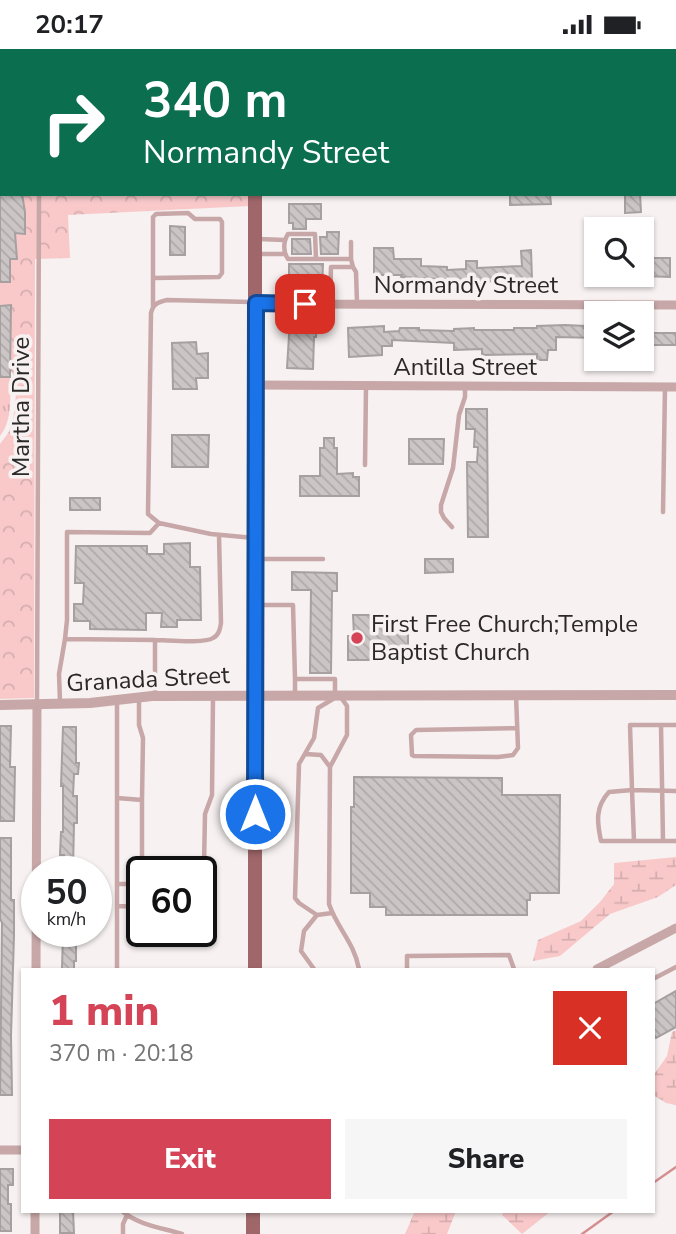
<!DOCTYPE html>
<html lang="en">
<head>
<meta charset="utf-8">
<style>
	:root { --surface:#fff; --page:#f6f6f6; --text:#202124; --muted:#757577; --accent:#d44456 }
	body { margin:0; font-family:"Nunito Sans",sans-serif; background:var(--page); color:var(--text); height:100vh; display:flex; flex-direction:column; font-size:26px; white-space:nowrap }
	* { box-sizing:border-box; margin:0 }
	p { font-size:23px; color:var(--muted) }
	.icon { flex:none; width:38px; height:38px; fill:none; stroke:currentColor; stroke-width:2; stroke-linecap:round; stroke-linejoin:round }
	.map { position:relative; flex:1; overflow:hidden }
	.panel { position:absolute; left:21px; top:919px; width:634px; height:245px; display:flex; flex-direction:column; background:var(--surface); border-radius:0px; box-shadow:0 2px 5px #0004 }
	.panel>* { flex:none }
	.guide { position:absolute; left:0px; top:0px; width:677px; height:147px; box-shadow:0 2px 5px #0004; background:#0b6e4f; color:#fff; overflow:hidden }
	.buttons { position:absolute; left:584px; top:168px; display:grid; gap:14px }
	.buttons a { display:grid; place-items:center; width:70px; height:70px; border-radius:0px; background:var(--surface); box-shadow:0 2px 5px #0004; font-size:35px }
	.speed { position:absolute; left:21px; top:807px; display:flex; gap:14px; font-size:35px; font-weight:700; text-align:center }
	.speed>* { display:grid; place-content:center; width:91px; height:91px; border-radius:50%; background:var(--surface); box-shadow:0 2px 5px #0004; line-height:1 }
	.speed small { font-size:18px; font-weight:400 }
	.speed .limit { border:4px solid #111; border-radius:10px; background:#fff; color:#111 }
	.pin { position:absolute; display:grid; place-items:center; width:60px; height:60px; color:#fff; margin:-30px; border-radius:14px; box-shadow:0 4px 10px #0006 }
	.me { position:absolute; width:77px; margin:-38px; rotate:0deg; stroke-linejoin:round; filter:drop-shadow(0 0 5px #0008) }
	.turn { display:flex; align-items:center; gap:24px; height:147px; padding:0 28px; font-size:32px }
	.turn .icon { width:91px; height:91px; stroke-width:2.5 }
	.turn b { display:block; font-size:49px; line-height:60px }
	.round { display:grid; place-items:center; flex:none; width:74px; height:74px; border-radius:0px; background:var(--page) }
	.headline { display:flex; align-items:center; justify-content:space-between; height:119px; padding:0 28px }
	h1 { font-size:42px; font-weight:800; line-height:52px; color:var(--accent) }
	.primary-button { display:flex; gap:14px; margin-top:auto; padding:14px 28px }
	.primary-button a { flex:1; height:80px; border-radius:0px; background:var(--accent); color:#fff; font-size:28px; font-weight:800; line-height:80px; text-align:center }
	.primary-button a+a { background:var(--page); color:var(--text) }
	.status { display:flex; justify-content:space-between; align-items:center; height:49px; padding:0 35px; background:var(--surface); direction:ltr }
	.status svg { height:19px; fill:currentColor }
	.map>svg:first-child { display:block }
	.grass { fill:url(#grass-tufts) }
	.forest { fill:url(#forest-crowns) }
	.wetland { fill:url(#wetland-marsh) }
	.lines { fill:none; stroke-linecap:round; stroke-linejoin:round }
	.stream { stroke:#d58f91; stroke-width:2.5 }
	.building { fill:url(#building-back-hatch); stroke:#a6a0a0; stroke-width:2 }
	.service { stroke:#c7a7a7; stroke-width:4.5 }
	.minor { stroke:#c7a7a7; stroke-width:9 }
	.tertiary { stroke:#c7a7a7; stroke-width:10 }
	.primary { stroke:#9f6769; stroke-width:14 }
	.route-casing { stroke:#114b97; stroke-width:18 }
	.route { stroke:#1a73e8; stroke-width:12 }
	.poi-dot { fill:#d44456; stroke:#f7f1f1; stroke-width:2.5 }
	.labels { text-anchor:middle; stroke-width:7; stroke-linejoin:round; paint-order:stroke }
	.street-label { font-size:24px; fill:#2b2828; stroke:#f7f1f1 }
	.poi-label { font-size:24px; fill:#2b2828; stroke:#f7f1f1; text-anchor:start }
</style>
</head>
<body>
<div class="status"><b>20:17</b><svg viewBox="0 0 49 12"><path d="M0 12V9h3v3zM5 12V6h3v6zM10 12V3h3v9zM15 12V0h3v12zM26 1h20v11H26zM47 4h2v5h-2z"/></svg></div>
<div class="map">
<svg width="676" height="1185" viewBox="0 0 676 1185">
	<defs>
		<pattern id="grass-tufts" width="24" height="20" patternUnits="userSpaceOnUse" patternTransform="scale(1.75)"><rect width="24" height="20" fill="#f9c9ca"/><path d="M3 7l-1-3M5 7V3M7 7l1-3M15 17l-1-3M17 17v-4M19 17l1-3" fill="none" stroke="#d6adae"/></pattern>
		<pattern id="forest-crowns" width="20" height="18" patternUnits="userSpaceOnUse" patternTransform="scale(1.75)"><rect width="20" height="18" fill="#f9c9ca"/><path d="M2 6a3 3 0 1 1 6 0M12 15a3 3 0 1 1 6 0" fill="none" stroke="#d6adae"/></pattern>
		<pattern id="wetland-marsh" width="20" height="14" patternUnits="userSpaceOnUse" patternTransform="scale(1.75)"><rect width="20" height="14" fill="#f9c9ca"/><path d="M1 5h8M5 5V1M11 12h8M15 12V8" fill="none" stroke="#d6adae"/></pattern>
		<pattern id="building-back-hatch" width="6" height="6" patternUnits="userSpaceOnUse" patternTransform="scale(1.75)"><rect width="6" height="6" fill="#ccc5c5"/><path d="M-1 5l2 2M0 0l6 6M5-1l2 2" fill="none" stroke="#afa9a9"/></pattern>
	</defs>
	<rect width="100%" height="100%" fill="#f7f1f1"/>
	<path class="grass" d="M0,328H10C10,348 13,371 0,387Z"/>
	<path class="forest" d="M0,0H250V2H2V145H250V157L68,166L70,209L35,210L34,649L0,650V395C3,390 8,386 10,380C15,368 19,334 12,323H0Z"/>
	<path class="wetland" d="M676,808V836L658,848L610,865L560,907L533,912L538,891L581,872L600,853L614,835V814Z
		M676,981V1056L666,1054L653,1046V1027L667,1007L672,983Z
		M415,1162H456L447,1185H405Z
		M504,1162H551L522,1185L502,1166Z"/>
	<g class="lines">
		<path class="stream" d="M653,1134L676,1118
			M582,1185L614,1162"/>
	</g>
	<path class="building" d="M0,145H22L25,163V185L15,184L17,210H10V233H0Z
		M510,145H550L551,155L510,156Z
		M625,145H640L641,163L625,164Z
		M289,155H321V170H306V180H293V174H289Z
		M170,177L185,178V206H170Z
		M327,183H339L338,205H321L320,188H327Z
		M292,190H310L311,205H292Z
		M374,199H393L394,210H421V217L447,218V221L466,220V212H477V219L522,217L521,202L531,201L532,230L456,234V231L401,228L402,226H374Z
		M648,209H670V228L642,227V213H648Z
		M289,215H323L322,238L289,237Z
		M11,256L10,328H0V257Z
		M290,270L317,271L316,288H314L313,320L287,319Z
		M565,276L585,277L584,279H597V289L556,288V301H548L547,311H537V305L482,306V300L454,301V294L392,291V297H382V306L349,308L348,279L384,277V283L399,282L400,279H419V281L454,282V280L474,279V281H514V279H537V277Z
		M647,284H676V296H647Z
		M196,293L197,305L208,304V329H196L197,340H173L172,294Z
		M466,360H487L488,488H468L467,413H477L478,398H474L475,380H466Z
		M172,386H209L208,418H172Z
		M324,389H334V399H337V425L353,424V428H359V447H300V427H320V399H324Z
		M409,390H444L443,415H409Z
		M70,449H100V461H70Z
		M190,494V518H200L201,571H177V578H161L162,564H146V581L90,580V572H74V555H83L84,534H75L76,497H147V505H164V495Z
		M425,510H453V523L425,524Z
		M292,523L337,524V542H332L331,624H310L311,541H292Z
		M353,566H388V571H408V611H348V587H354Z
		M0,677H11L10,718H15L14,772H0Z
		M63,678H76V714H79L78,725H74L73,747H77V774H74L73,822H63L64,806H60L61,783H63V737H61Z
		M354,728L502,729V746H560L559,844H530V851H527V866H386V858H370V844H351V758H354Z
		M0,789H11V851H14V886L11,987L12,1046H0L2,874L0,869Z
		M63,884H76V912H74V920H62Z
		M676,942V978L656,989L653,984V955Z
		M0,1120H13V1136H8V1155H11V1182H0Z
		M60,1162H73L74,1184H60Z"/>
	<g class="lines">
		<path class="service" d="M344,0L345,2
			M0,89H2
			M0,101L2,103
			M258,190L285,191
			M258,205H285
			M316,210L315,185H288C283,193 283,203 288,210H351L353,218
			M351,210V193
			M153,229L219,228L222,224V173L220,170H195L188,164L156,165L153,168V257
			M251,253L167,251C158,253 153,255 151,264L148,465L159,474L211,485L254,489
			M330,255L331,218H353L356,223L357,254
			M365,416L366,338
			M663,463L665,338
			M452,478L444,469L441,463V456L453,419L459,366L465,348V338
			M259,510H323
			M259,556H293L295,630H335V644
			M65,590L155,591
			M295,630V646
			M155,646V591C167,591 204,595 213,589C219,586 220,580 221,574L219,486
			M516,646L518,699L513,706L498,708L414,707L412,706L411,686L416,681L517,679
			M340,647L347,657V686L330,718L329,855C337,879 354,893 359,920
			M60,652L59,625L65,590L67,571V483L150,484L159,474
			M117,652V920
			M37,654L39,145
			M661,676L663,792
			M676,676H630L632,741L676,742
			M305,705L321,706L330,718
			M117,749L142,751L143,689L139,676V648
			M142,751V822
			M634,792L632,741L609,743C595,758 597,773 601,792H676
			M201,824L204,816L205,765L212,746L213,648
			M117,835H135L142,832
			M118,857L142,858
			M317,866L299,854L295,849L299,715L314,689L318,659L333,650
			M314,920L301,902L304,882L317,866L332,864
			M407,920V907L509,906L514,920
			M653,930L676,918
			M122,1162C138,1176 163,1179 182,1185
			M123,1185V1175L127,1166"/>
		<path class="minor" d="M255,254L279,255L676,256
			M255,336L676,338
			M36,920L37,655
			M597,920L676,879
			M0,1101H23
			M35,1185V1162"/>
		<path class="tertiary" d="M0,656L90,654L152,647L676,646"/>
		<path class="primary" d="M255,2V0
			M255,920V145
			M253,1185V1162"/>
	</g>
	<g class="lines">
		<g class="route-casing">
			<path id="route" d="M255,765L256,254L305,255"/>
		</g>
		<use href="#route" class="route"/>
	</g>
	<circle class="poi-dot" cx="357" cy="589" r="7"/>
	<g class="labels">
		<g class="street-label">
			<text x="466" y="244">Normandy Street</text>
			<text x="465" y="326">Antilla Street</text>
			<text transform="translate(21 358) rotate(-90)" y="8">Martha Drive</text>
			<text transform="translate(148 630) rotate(-3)" y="8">Granada Street</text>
		</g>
		<g class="poi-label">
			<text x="371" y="583">First Free Church;Temple<tspan x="371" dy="28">Baptist Church</tspan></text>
		</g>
	</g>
</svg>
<div class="buttons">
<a><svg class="icon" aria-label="search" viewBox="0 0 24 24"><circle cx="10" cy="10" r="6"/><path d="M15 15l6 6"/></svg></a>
<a><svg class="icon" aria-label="layers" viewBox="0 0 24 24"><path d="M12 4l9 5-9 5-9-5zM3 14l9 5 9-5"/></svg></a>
</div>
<div class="speed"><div>50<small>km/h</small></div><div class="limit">60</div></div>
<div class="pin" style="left:305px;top:255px;background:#d93025"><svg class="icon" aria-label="arrive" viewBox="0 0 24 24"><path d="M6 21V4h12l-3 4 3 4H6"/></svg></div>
<svg class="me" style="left:255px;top:765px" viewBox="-20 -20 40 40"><circle r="17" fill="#1a73e8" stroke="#fff" stroke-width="3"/><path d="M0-11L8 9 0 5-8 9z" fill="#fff"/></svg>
<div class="guide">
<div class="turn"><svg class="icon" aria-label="right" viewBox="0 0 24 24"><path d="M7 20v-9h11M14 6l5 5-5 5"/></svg><div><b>340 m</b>Normandy Street</div></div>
</div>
<section class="panel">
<div class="headline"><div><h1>1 min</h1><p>370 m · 20:18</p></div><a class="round" style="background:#d93025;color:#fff"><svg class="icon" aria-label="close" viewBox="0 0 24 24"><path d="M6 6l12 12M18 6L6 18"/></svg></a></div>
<div class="primary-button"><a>Exit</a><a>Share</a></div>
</section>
</div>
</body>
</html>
